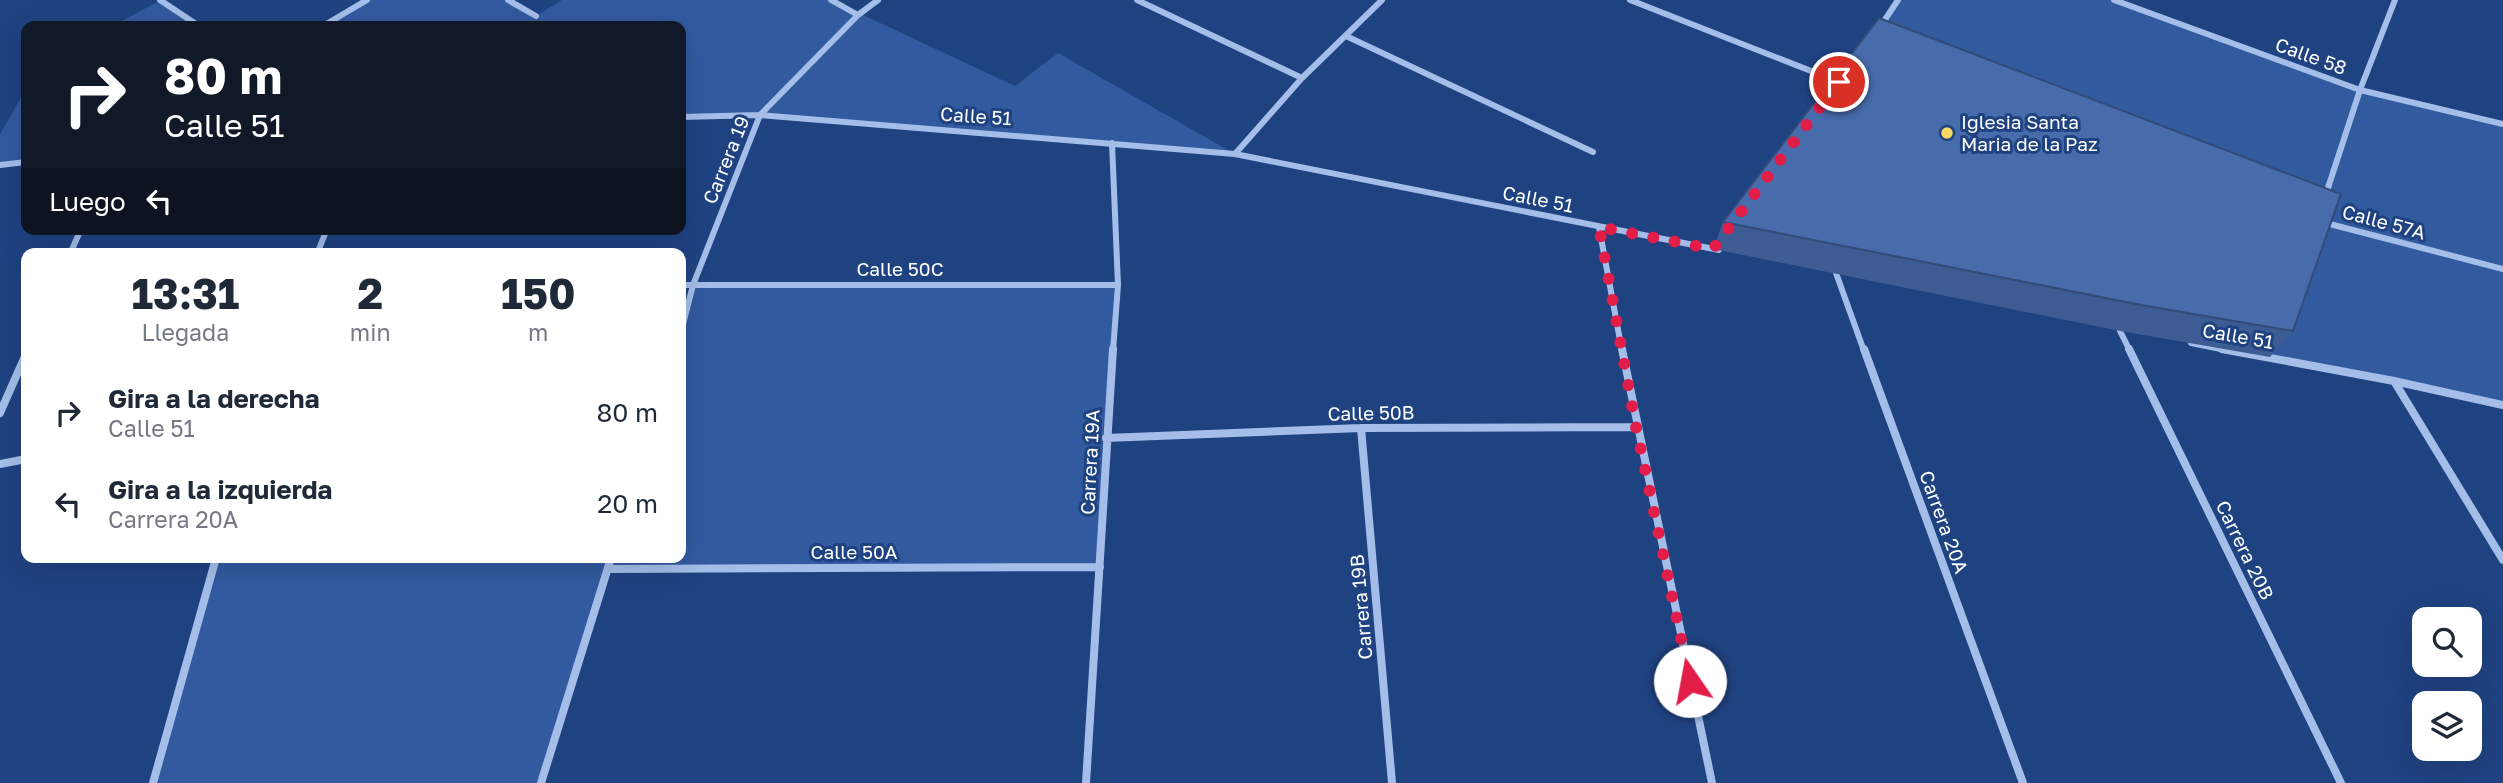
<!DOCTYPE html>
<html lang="es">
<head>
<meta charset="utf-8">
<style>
	:root { --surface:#fff; --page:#f6f6f7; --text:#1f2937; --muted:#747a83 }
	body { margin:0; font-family:"Golos Text",sans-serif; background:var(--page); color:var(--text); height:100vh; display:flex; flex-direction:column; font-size:26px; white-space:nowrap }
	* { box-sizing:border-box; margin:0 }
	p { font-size:23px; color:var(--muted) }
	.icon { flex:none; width:38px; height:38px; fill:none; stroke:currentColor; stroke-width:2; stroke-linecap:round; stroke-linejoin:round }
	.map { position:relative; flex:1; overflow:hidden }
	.side { position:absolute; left:21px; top:248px; width:665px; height:315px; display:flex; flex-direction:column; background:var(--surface); border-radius:14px; box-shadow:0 7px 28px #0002 }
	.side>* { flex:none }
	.hud { position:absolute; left:21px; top:21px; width:665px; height:214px; border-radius:14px; box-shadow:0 7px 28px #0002; background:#111827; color:#fff; overflow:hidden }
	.controls { position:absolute; left:2412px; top:607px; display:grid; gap:14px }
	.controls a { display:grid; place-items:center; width:70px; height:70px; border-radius:14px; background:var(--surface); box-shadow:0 7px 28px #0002; font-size:35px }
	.pin { position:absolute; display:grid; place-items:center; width:60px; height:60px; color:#fff; margin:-30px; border:4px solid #fff; border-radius:50%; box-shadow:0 2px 7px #0007 }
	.me { position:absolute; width:77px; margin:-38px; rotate:348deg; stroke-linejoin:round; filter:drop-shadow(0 0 5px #0008) }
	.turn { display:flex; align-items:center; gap:24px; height:147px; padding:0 28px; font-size:32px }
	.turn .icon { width:91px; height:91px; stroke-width:2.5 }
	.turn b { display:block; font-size:49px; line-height:60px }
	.then { display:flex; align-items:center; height:66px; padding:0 28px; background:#0003; gap:14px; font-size:26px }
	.eta { display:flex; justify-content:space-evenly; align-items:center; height:119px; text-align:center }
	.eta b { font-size:42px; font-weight:700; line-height:49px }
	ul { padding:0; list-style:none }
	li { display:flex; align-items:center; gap:21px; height:91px; padding:0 28px }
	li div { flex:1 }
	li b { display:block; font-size:26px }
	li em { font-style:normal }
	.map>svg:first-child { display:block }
	.green { fill:#325a9f }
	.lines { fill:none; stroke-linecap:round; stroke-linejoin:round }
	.street-far1 { stroke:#a4bee9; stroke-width:6 }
	.street { stroke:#a4bee9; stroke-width:8 }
	.wall { fill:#3d5c93 }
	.building { fill:#476bab; stroke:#324b78; stroke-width:2 }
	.route { stroke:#e11d48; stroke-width:12; stroke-dasharray:0 21.6 }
	.poi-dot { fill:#f7d863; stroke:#1f4281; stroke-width:2.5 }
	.labels { text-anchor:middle; stroke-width:6; stroke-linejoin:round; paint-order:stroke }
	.street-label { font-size:19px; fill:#fff; stroke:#1f4281 }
	.poi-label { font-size:19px; fill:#fff; stroke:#1f4281; text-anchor:start }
</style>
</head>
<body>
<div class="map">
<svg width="2503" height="783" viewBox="0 0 2503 783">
	<rect width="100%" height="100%" fill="#1f4281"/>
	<path class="green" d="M161,0L199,26H112Z
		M367,0H508L536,16L562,0H831L1015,86L1058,53L1235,154L760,115L681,117V26H323Z
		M1898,0H2114L2360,90L2503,124V405L2270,357L1868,45Z
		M26,89V162L0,165V134Z
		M693,285H1118L1100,567L608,569L541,783H153L216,558H681V332Z"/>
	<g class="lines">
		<path class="street-far1" d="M160,0L199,26
			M508,0L536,16
			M831,0L858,15
			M1137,0L1302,78
			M1630,0L1839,82
			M2114,0L2360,90L2503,124
			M323,26L367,0
			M1880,27L1898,0
			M1346,36L1593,152
			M681,117L760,115L1235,154L1719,250
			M1112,143L1118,285L1113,351
			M1235,154L1302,78L1382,0
			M0,165L26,162
			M2325,197L2360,90L2395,0
			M2322,222L2503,269
			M1599,227L1622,351
			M70,254L81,229
			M317,254L327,229
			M1836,273L1864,351
			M681,285H1118
			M2120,331L2130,351
			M681,332L693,285L760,115L858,15L878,0
			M2191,343L2231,351"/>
		<path class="street" d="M1622,349L1712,783
			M1864,349L2023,783
			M2129,349L2341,783
			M2222,349L2394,381L2503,405
			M2394,381L2503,560
			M0,413L26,354
			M1361,428L1392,783
			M1106,438L1361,428L1636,427
			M0,464L26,459
			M608,569L1100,567
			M153,783L216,558
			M541,783L611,558
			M1086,783L1113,349"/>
	</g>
	<path class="wall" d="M1723,222L2293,331L2270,357L2120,331L1713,249Z"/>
	<path class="building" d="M1879,18L2341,194L2293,331L2141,305L1723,222Z"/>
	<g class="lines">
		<path class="route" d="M1690,681L1636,427L1599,227L1713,249L1839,82"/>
	</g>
	<circle class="poi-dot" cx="1947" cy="133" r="7"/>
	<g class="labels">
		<g class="street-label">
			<text transform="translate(2311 56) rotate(20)" y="7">Calle 58</text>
			<text transform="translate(976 116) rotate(4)" y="7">Calle 51</text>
			<text transform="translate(726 160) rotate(-68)" y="7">Carrera 19</text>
			<text transform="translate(1538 199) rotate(11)" y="7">Calle 51</text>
			<text transform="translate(2384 222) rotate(15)" y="7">Calle 57A</text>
			<text x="900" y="276">Calle 50C</text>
			<text transform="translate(2238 336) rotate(10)" y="7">Calle 51</text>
			<text transform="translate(1371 413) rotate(-1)" y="7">Calle 50B</text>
			<text transform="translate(1090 462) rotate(-87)" y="7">Carrera 19A</text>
			<text transform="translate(1944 522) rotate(70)" y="7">Carrera 20A</text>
			<text transform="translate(2245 550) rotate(64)" y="7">Carrera 20B</text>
			<text x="854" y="559">Calle 50A</text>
			<text transform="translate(1361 607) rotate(-95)" y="7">Carrera 19B</text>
		</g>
		<g class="poi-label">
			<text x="1961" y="129">Iglesia Santa<tspan x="1961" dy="22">Maria de la Paz</tspan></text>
		</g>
	</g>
</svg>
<div class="controls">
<a><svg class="icon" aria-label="search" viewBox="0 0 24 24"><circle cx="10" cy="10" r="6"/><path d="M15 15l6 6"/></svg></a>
<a><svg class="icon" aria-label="layers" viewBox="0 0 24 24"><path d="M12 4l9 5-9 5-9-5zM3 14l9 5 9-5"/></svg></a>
</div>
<div class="pin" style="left:1839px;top:82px;background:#d93025"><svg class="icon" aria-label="arrive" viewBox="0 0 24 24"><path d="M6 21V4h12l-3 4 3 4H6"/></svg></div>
<svg class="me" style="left:1690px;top:681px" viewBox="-20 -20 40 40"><circle r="19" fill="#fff"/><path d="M0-13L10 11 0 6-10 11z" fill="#e11d48"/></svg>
<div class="hud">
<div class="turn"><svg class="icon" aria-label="right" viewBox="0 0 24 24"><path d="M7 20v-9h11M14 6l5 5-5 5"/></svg><div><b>80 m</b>Calle 51</div></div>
<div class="then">Luego<svg class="icon" aria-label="left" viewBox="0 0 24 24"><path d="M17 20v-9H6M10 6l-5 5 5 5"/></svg></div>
</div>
<section class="side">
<div class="eta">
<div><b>13:31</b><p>Llegada</p></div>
<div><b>2</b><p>min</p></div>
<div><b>150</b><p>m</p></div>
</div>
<ul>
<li><svg class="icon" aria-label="right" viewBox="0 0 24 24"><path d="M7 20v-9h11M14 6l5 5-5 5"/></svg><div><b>Gira a la derecha</b><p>Calle 51</p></div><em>80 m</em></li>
<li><svg class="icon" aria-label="left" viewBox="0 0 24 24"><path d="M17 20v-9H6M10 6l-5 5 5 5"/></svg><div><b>Gira a la izquierda</b><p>Carrera 20A</p></div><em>20 m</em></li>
</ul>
</section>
</div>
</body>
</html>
